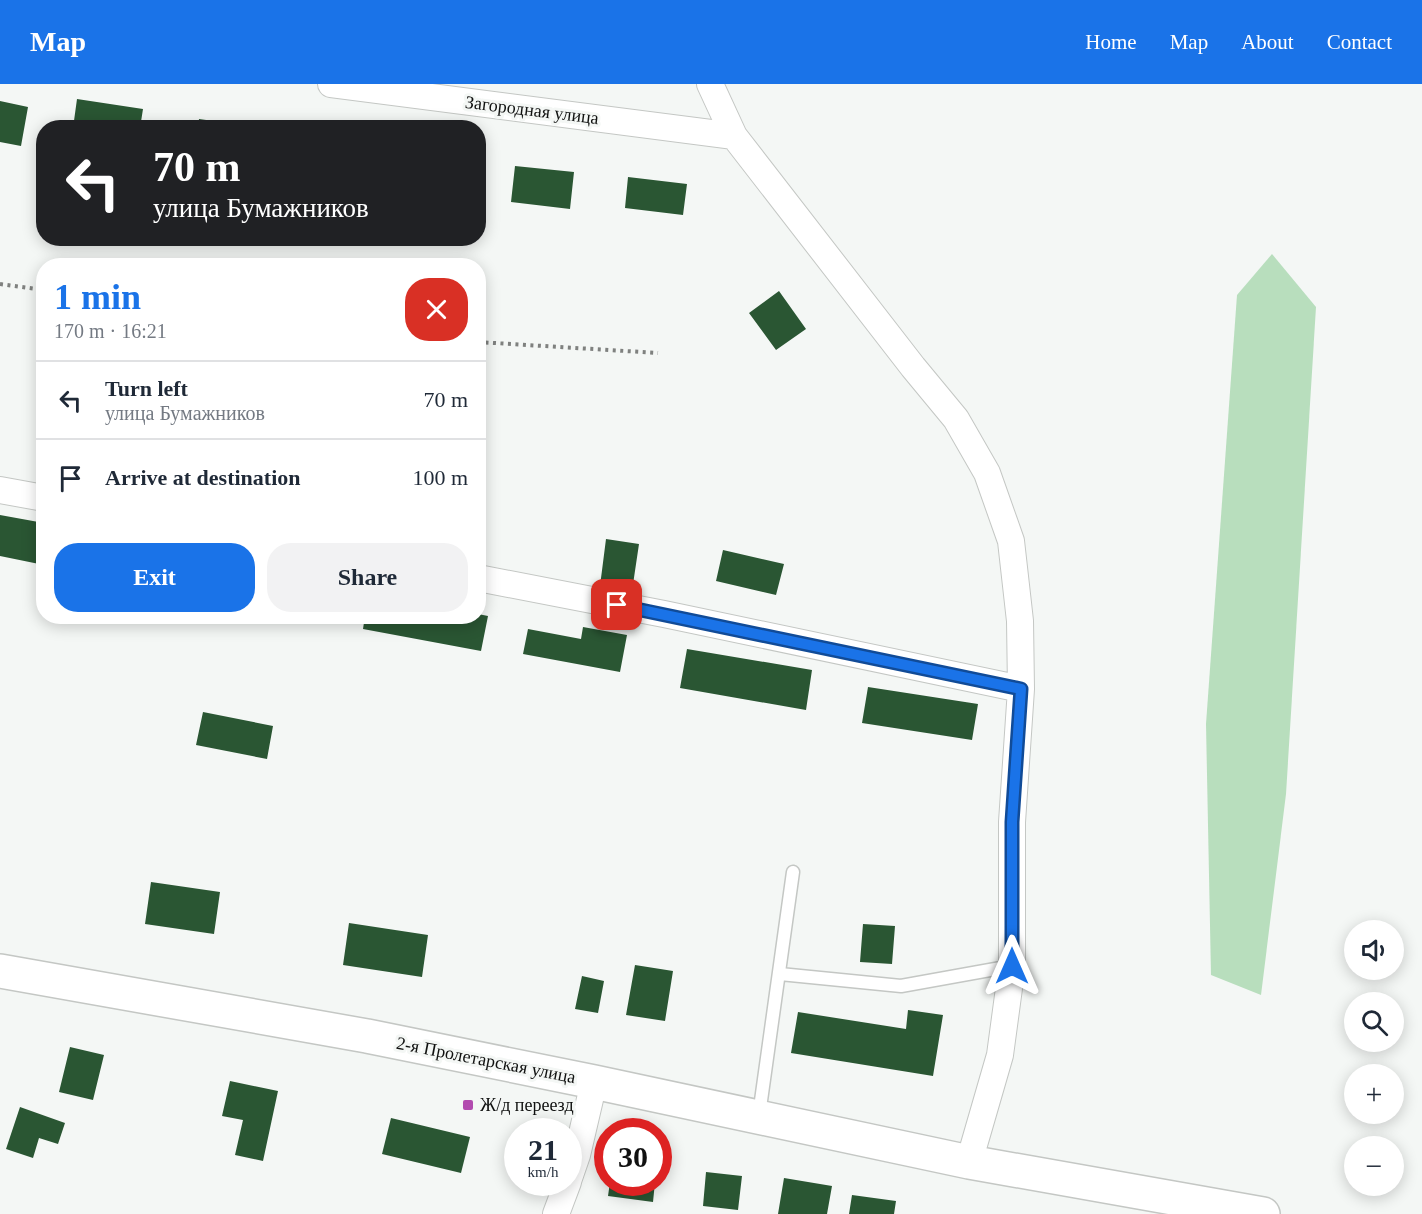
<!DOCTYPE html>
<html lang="en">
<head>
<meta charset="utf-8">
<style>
	:root { --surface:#fff; --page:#f2f2f3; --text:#1f2937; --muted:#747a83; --line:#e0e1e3; --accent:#1a73e8 }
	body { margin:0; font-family:"Times New Roman",serif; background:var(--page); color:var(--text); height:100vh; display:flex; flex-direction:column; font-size:22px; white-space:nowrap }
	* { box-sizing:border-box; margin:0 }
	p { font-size:20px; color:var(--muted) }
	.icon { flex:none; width:33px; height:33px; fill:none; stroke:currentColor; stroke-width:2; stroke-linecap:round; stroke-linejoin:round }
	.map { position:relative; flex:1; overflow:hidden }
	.sheet { position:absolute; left:36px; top:174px; width:450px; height:366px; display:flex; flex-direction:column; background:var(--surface); border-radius:24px; box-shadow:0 3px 15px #0003 }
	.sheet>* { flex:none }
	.top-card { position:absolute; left:36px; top:36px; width:450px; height:126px; border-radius:24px; box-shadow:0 3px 15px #0003; background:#202124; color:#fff; overflow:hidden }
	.tools { position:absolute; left:1344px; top:836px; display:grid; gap:12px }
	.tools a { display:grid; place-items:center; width:60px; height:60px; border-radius:50%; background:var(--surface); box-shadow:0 3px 15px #0003; font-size:30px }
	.speed { position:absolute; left:504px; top:1034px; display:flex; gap:12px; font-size:30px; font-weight:700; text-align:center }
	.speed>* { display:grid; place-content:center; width:78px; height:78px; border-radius:50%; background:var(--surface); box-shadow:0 3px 15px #0003; line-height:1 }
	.speed small { font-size:15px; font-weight:400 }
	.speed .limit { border:9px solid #d22; background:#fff; color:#111 }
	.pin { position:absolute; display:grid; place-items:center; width:51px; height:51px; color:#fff; margin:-26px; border-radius:12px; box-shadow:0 3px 9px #0006 }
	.me { position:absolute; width:66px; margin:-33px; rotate:0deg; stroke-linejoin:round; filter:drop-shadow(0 0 4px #0008) }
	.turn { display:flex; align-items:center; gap:21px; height:126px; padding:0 18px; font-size:27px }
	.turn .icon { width:78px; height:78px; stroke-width:2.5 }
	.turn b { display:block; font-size:42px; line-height:51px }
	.round { display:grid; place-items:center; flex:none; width:63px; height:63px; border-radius:24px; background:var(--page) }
	.overview { display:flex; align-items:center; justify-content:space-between; height:102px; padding:0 18px }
	h1 { font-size:36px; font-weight:700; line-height:45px; color:var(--accent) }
	.action { display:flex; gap:12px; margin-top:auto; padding:12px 18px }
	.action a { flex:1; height:69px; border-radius:24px; background:var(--accent); color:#fff; font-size:24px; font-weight:700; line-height:69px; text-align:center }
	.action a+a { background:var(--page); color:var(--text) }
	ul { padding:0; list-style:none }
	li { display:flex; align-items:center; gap:18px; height:78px; padding:0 18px; border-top:2px solid var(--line) }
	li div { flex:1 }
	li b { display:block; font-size:22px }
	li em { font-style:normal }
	header { display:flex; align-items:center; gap:36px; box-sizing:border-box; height:84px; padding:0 30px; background:var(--accent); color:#fff }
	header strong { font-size:28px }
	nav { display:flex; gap:33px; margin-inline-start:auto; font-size:21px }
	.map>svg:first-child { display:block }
	.green { fill:#b8debd }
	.building { fill:#2a5633 }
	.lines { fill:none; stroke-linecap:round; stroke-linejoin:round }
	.service-casing { stroke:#c4c7c4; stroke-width:15 }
	.minor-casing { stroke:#c4c7c4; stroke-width:28 }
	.secondary-casing { stroke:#c4c7c4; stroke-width:36 }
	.path { stroke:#7f817f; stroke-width:4; stroke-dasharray:3 4.5; stroke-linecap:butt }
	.service { stroke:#fff; stroke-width:12 }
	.minor { stroke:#fff; stroke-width:26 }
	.secondary { stroke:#fff; stroke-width:33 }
	.route-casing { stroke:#114b97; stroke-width:15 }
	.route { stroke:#1a73e8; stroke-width:10 }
	.poi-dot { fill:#b24baf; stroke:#f4f7f5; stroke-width:2 }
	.labels { text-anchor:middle; stroke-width:6; stroke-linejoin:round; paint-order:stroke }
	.street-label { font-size:18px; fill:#101110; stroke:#f4f7f5 }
	.poi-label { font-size:18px; fill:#101110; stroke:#f4f7f5; text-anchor:start }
</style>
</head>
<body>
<header>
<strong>Map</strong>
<nav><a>Home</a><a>Map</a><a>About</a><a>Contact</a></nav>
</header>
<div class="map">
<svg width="1422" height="1130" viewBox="0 0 1422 1130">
	<rect width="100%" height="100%" fill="#f4f7f5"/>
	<path class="green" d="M1272,170L1316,223L1286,710L1261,911L1211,891L1206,640L1237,211Z"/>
	<path class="building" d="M77,15L143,25L140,44H73Z
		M0,17L28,23L21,62L0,58Z
		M199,35L249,42V44H198Z
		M515,82L574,88L570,125L511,118Z
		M628,93L687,100L683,131L625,124Z
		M779,207L806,245L776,266L749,229Z
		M0,431L44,439V481L0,472Z
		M606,455L639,460L632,507L600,502Z
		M723,466L784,480L776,511L716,497Z
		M478,530L488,532L481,567L363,545L365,532H478Z
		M583,543L627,551L620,588L523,570L528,545L581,555Z
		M687,565L812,586L806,626L680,604Z
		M868,603L978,620L972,656L862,639Z
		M203,628L273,642L267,675L196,661Z
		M151,798L220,808L214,850L145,840Z
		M349,839L428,851L422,893L343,881Z
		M863,840L895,842L892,880L860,878Z
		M635,881L673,887L665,937L626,931Z
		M582,892L604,897L598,929L575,925Z
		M908,926L943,931L933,992L791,969L798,928L906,945Z
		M70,963L104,971L93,1016L59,1008Z
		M230,997L278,1007L263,1077L235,1071L243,1036L222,1032Z
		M20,1023L65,1039L58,1060L39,1054L33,1074L6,1065Z
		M391,1034L470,1053L461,1089L382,1070Z
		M706,1088L742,1092L738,1126L703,1122Z
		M784,1094L832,1102L827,1130H778Z
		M610,1098H655L653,1118L608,1112Z
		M852,1111L896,1117L894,1130H849Z"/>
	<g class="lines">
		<g class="service-casing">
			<path id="service" d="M780,890L901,902L1012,882
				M759,1031L793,788"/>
		</g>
		<g class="minor-casing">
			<path id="minor" d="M331,0L734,52
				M710,0L734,52L913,283L956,335L987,389L1011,457L1020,537L1021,605L1012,738V882L1000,971L969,1078
				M0,406L44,414
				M478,494L664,530L1021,605
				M568,1097L577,1071L594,998
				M556,1130L568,1098"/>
		</g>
		<g class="secondary-casing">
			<path id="secondary" d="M0,887L367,952L594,998L969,1078L1263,1130"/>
		</g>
		<path class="path" d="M0,200L44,206
			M478,258L658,269"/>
		<use href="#service" class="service"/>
		<use href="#minor" class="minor"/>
		<use href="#secondary" class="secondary"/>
	</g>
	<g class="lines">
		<g class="route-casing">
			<path id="route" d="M617,521L1021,605L1012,738V882"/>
		</g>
		<use href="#route" class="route"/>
	</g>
	<rect class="poi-dot" x="462" y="1015" width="12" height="12" rx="3"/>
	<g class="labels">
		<g class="street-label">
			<text transform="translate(532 26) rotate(7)" y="6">Загородная улица</text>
			<text transform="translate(486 976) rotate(11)" y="6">2-я Пролетарская улица</text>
		</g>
		<g class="poi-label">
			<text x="480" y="1027">Ж/д переезд</text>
		</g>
	</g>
</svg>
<div class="tools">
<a><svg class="icon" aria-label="sound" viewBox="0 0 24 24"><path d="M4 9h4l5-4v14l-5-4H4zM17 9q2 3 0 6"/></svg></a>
<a><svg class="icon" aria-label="search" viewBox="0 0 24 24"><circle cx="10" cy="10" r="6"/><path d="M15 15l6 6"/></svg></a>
<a>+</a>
<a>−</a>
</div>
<div class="speed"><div>21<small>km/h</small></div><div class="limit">30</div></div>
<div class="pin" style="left:617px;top:521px;background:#d93025"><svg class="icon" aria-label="arrive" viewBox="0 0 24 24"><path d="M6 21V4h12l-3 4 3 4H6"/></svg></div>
<svg class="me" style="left:1012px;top:882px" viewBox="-20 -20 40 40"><path d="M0-17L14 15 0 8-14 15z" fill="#1a73e8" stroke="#fff" stroke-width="4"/></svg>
<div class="top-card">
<div class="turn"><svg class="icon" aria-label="left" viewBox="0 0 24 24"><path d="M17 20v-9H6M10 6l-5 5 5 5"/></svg><div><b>70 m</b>улица Бумажников</div></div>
</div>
<section class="sheet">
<div class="overview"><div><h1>1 min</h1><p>170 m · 16:21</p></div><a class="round" style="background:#d93025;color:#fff"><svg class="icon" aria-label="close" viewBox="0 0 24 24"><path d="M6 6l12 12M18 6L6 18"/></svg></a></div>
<ul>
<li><svg class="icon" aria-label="left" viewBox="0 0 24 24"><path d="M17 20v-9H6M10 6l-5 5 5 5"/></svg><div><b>Turn left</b><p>улица Бумажников</p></div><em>70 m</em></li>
<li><svg class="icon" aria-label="arrive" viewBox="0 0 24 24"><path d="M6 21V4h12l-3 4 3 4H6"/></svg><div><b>Arrive at destination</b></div><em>100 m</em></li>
</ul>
<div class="action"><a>Exit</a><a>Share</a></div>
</section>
</div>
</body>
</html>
